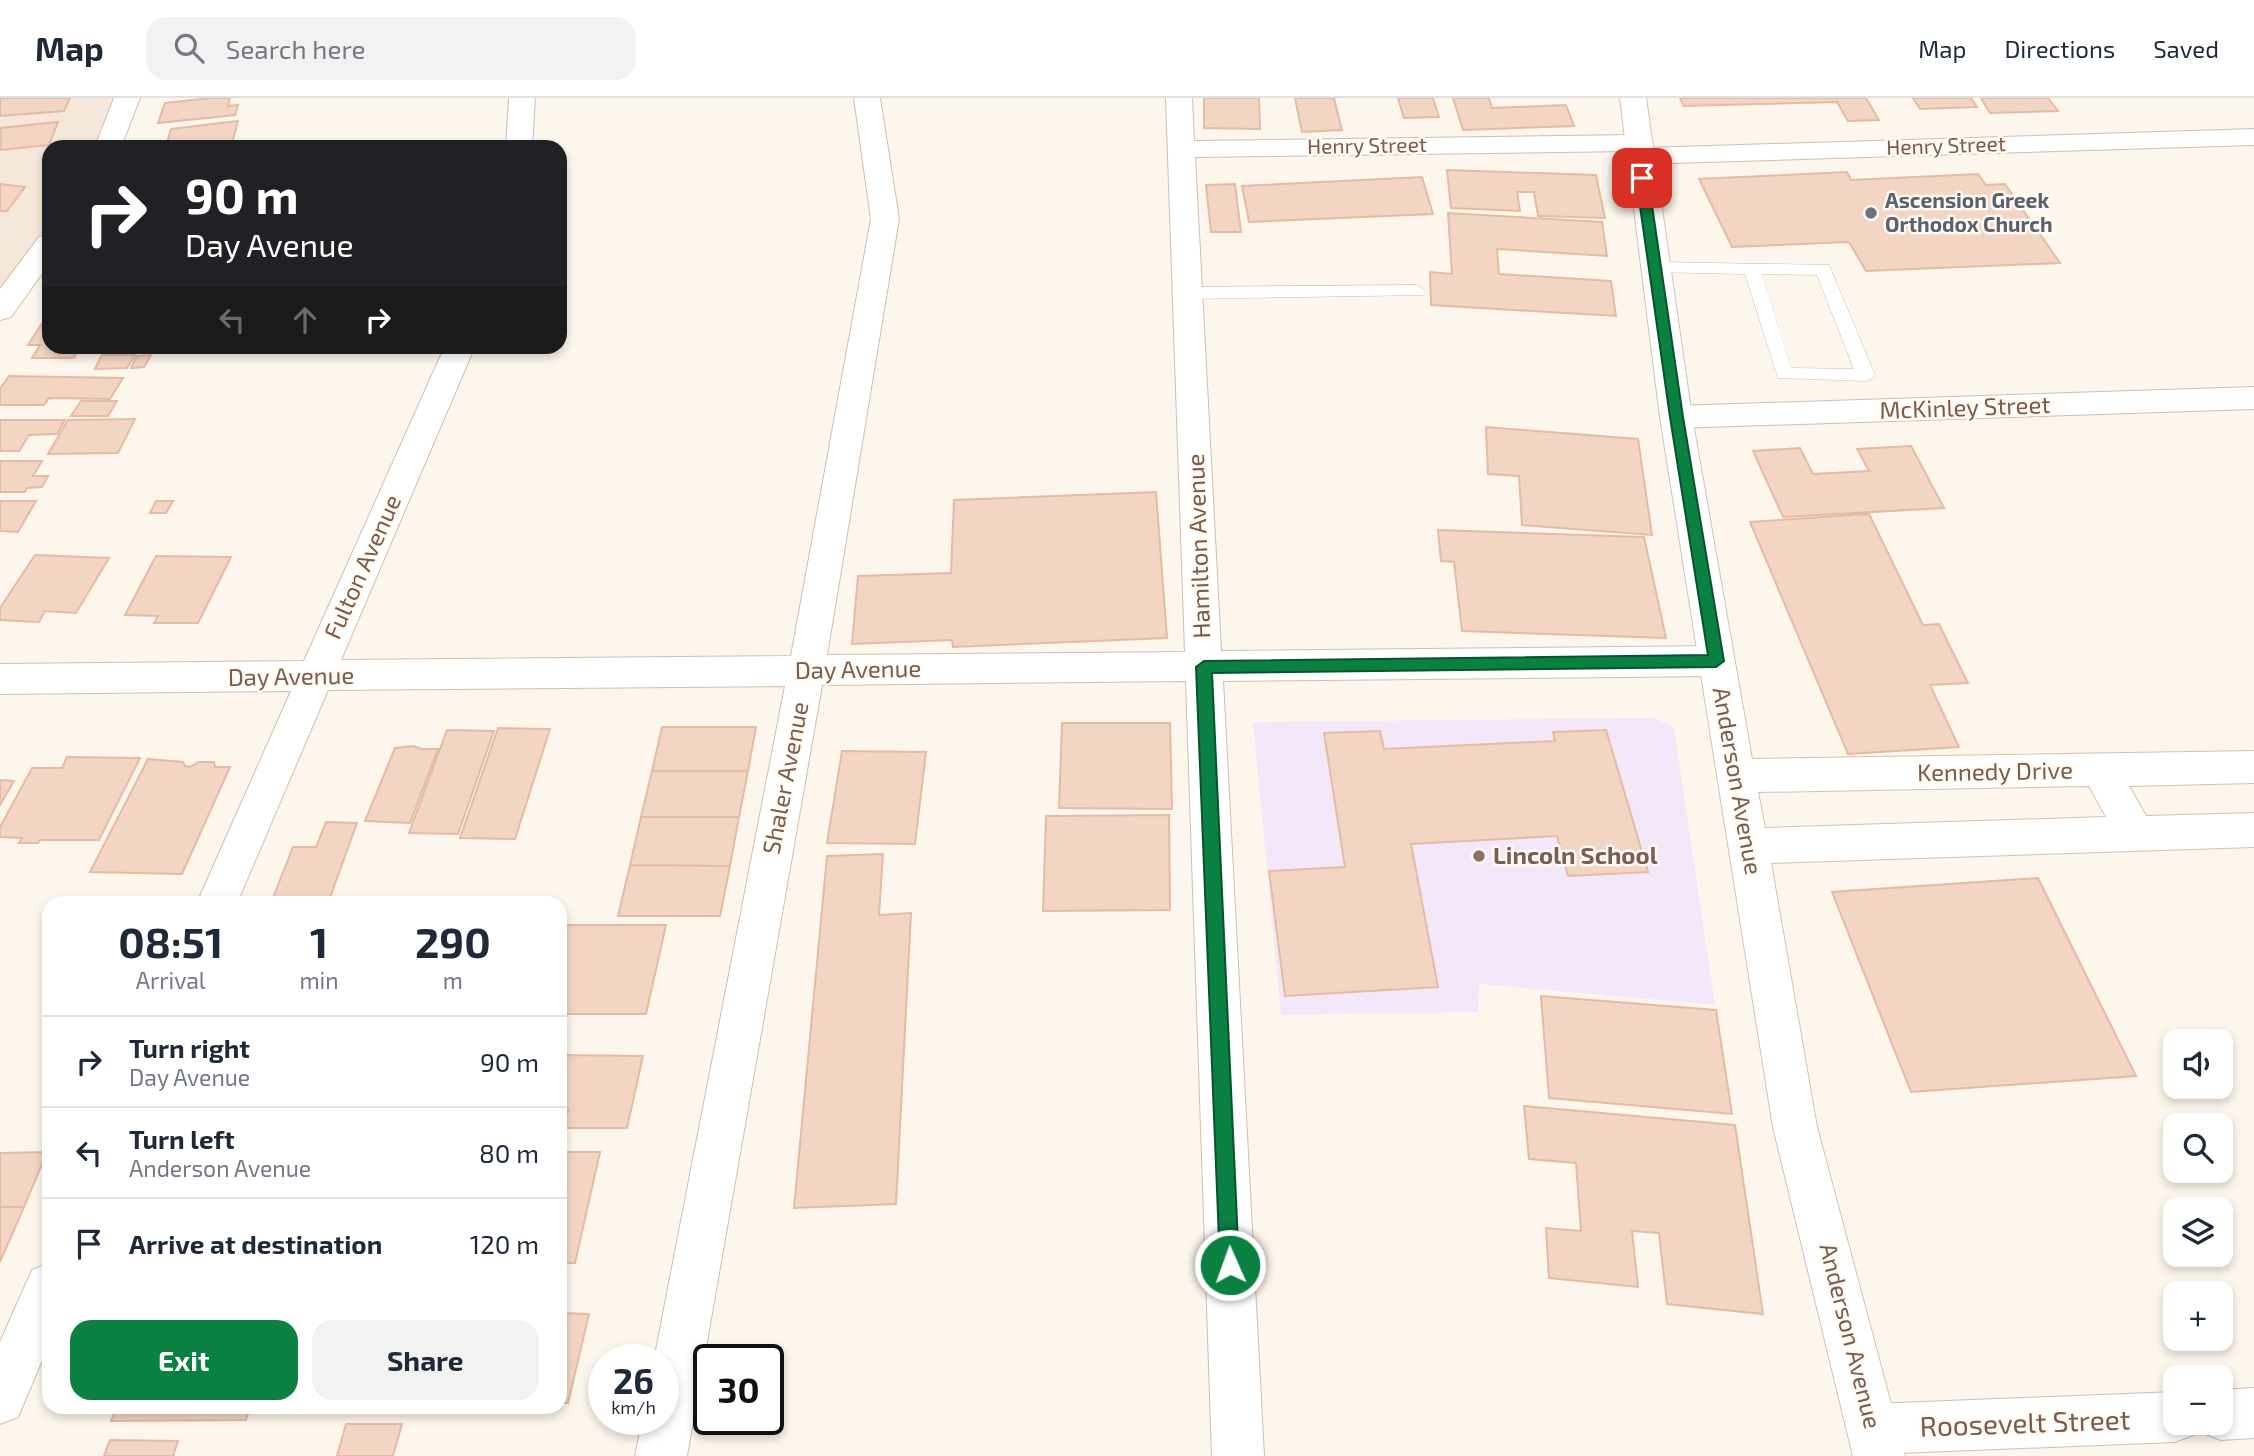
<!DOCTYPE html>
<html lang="en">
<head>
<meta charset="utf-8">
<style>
	:root { --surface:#fff; --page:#f2f2f3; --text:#1f2937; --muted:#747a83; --line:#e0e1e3; --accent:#0b8043 }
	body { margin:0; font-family:"Exo 2",sans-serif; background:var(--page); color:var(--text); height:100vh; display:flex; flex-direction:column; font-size:26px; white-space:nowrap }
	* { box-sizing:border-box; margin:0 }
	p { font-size:23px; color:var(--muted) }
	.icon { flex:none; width:38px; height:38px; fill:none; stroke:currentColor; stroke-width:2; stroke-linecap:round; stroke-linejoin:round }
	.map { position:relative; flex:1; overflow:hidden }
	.side { position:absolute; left:42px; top:798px; width:525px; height:518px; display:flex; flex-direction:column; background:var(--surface); border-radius:21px; box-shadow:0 4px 10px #0003 }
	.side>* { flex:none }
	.hud { position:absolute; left:42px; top:42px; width:525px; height:214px; border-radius:21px; box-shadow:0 4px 10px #0003; background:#202124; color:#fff; overflow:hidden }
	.controls { position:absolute; left:2163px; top:931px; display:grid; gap:14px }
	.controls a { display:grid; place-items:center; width:70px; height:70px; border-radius:14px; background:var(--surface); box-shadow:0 4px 10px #0003; font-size:35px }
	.speed { position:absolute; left:588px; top:1246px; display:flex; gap:14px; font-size:35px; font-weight:700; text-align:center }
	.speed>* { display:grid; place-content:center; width:91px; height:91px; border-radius:50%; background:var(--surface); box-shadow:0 4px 10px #0003; line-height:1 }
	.speed small { font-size:18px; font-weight:400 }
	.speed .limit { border:4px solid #111; border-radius:10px; background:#fff; color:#111 }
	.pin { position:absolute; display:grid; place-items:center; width:60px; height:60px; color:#fff; margin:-30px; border-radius:14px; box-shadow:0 4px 10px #0006 }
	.me { position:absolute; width:77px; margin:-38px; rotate:358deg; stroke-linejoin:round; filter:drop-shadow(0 0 5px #0008) }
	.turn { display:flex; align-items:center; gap:24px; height:147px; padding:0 28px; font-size:32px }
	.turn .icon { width:91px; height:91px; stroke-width:2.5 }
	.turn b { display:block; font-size:49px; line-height:60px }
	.lanes { display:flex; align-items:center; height:66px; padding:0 28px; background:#0003; justify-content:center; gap:35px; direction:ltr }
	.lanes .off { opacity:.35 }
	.eta { display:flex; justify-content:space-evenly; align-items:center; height:119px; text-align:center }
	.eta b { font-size:42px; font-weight:700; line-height:49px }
	.cta { display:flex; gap:14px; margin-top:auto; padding:14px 28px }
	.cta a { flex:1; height:80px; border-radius:21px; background:var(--accent); color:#fff; font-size:28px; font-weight:700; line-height:80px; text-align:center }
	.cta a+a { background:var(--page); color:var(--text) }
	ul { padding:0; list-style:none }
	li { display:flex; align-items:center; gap:21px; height:91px; padding:0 28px; border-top:2px solid var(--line) }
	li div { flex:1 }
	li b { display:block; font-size:26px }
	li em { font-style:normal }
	header { display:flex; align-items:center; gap:42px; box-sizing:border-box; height:98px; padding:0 35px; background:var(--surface); border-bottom:2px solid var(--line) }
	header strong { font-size:33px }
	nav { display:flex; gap:38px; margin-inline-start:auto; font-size:24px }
	.search { width:490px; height:63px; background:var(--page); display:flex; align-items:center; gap:18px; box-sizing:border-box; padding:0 24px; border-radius:21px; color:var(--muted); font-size:26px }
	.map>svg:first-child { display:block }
	.residential { fill:#f5e8da }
	.education { fill:#f3e8fa }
	.building { fill:#f3d5c3; stroke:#e6bba3; stroke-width:2 }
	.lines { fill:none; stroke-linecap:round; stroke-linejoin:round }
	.lane-casing { stroke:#d1beb0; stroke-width:1 }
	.street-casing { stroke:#d1beb0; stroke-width:2 }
	.secondary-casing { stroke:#d6c0b0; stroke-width:2 }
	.lane { fill:#fff; fill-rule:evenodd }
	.street { fill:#fff; fill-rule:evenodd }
	.secondary { fill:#fff; fill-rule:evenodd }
	.route { fill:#0b8043; stroke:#07532c; stroke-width:2 }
	.worship-dot { fill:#6b7280; stroke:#fffaf3; stroke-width:2.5 }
	.education-dot { fill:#8d6e63; stroke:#fffaf3; stroke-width:2.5 }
	.labels { text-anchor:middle; stroke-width:5; stroke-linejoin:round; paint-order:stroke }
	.far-street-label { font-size:21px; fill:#7a5c4d; stroke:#fffaf3 }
	.far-worship-label { font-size:21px; font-weight:bold; fill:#5b616d; stroke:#fffaf3; text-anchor:start }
	.street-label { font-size:24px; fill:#7a5c4d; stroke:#fffaf3 }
	.education-label { font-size:24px; font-weight:bold; fill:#785e54; stroke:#fffaf3; text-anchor:start }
	.near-street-label { font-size:28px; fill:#7a5c4d; stroke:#fffaf3 }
</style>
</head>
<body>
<header>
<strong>Map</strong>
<div class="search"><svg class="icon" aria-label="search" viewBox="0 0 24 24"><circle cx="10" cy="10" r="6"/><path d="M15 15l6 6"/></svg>Search here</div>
<nav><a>Map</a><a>Directions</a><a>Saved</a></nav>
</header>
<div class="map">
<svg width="2254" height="1358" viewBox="0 0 2254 1358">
	<rect width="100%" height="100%" fill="#fdf6ec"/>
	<path class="residential" d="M0,0H127L108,49H49V145L0,212Z"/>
	<path class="education" d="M1656,620L1674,630L1715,907L1479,886L1478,914L1281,917L1253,624Z"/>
	<path class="building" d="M0,0H70L64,13L0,18Z
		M211,0H230L228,8L238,7L235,17L158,25L165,5Z
		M1204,0H1259L1260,31L1204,30Z
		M1295,0H1334L1342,32L1302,34Z
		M1398,0H1433L1439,19L1404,20Z
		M1453,0H1489L1492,10L1566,7L1574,28L1463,32Z
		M1680,0H1866L1879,22L1848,23L1837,4L1684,8Z
		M1913,0H1971L1977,9L1920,11Z
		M1981,0H2048L2058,13L1990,15Z
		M238,23L231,49H161L166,48L171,31Z
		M58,24L49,47L0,52L1,30Z
		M1447,72L1596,77L1605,120L1538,118L1534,94H1517L1520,113L1451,110Z
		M1847,74L1851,82L1978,76L1986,87L2005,86L2060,165L1866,173L1849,144L1732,149L1699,81Z
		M1422,79L1433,116L1249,124L1242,88Z
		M0,86L25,89L7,113H0Z
		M1235,86L1241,134H1211L1206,87Z
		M1448,115L1602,124L1607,158L1497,151L1499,176L1611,183L1616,218L1431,207L1430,174L1452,176Z
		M43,224H49V248H81L74,260H32L40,247H28Z
		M102,257H135L127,270L95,271Z
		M151,257L144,269L131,270L137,258Z
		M9,278L123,280L110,301L49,300L44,307H0V291Z
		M81,303H117L108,318H71Z
		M135,321L118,355L48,356L68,322Z
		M0,322H65L57,336L29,337L19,353H0Z
		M1486,329L1638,341L1652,437L1522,427L1519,378L1488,376Z
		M1911,348L1944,410L1783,419L1753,353L1800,350L1813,376L1869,373L1857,351Z
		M0,363H42L33,378H48L42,389L27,390L25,394H0Z
		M1156,394L1167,540L953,549L952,542L852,546L858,478L951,475L954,402Z
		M0,403H36L18,434L0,433Z
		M156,403H173L166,415H150Z
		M1869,416L1923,527L1939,526L1968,585L1930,587L1959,649L1848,656L1750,424Z
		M1438,432L1644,439L1666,540L1462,533L1454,464L1441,463Z
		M35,457L109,460L76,515L45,513L39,524L0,522V510Z
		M156,458L231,459L198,525H154L158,518L125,517Z
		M1062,625H1170L1172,711L1059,710Z
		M662,629H756L748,673H652Z
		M498,630L550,631L515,741L460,740Z
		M447,632L494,633L458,736L409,735Z
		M1606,632L1648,774L1568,778L1557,738L1411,746L1438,889L1285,898L1269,773L1345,769L1324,635L1380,633L1384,651L1555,643L1553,634Z
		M413,648L422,651H438L410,725L365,723L395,650Z
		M842,653L926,654L915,746L827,745Z
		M67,659L140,660L99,742H40L38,745H19L22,740L0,739V729L32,670H62Z
		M148,661L183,664L185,668L190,669L198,664H214L215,669H230L182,776L90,774Z
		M652,673H748L739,719H641Z
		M0,682L14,683L0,707Z
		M1169,717L1170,812L1043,813L1046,718Z
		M641,719H739L730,768L630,767Z
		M326,724L357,725L328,805H271L293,749H316Z
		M883,756L879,817L911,815L896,1106L794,1110L827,758Z
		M630,767L730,768L720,818H618Z
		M2038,780L2136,978L1911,994L1832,794Z
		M560,827H666L646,916H560Z
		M1541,898L1716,912L1732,1016L1549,1000Z
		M560,957L643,958L627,1030H563L568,1012H560Z
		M1524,1008L1735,1027L1763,1216L1667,1206L1659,1135L1632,1133L1638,1189L1549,1180L1546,1130L1581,1133L1576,1065L1529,1061Z
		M47,1054L24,1109H0V1055Z
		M560,1054H600L575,1165H560Z
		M0,1109H24L0,1164Z
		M560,1215L589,1216L568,1305H560Z
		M117,1309H250L246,1322L111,1323Z
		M346,1326H402L393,1358H337Z
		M110,1342L178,1343L173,1358H104Z"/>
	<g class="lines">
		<g class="lane-casing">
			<path id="lane" d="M1655,164L1829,167L1875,277L1872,281L1866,283L1778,280L1745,176L1649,174L1646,170ZM1762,176L1817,177L1854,271L1791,270Z
				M1417,187L1426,193L1423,197L1188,201L1179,195L1188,189Z"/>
		</g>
		<g class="street-casing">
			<path id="street" d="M114,0H140L121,49H95Z
				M509,0H535L532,49H506Z
				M854,0H880L899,121L827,557L1185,554L1166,0H1192L1194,43L1637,37L1646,39L1650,45L1647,50L2254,31V47L1639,66L1629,64L1625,58L1629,53L1195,59L1221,553L1716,548L1729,553L1734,563L1729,573L1716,578L1223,583L1264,1358H1212L1186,583L822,587L687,1358H635L643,1321H663V1262H654L785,588L328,592L237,805H197L291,593L0,596V566L304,563L445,248H475L341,562L791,558L871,121Z
				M49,136V166L11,219L0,222V191L39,139Z
				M2254,289V311L1676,330L1665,327L1660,319L1665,311L1676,308Z
				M49,1165V1246L18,1319L0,1326V1244L32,1172Z
				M2254,1290V1340L2221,1342L2203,1335L2199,1325H2221V1292Z
				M2175,1294V1325H2198L2193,1337L2175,1344L1874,1356L1856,1349L1849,1331L1856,1313L1874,1306Z"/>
		</g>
		<g class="secondary-casing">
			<path id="secondary" d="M1620,0H1646L1692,319L1752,661L2254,653V685L2129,688L2146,718L2254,715V749L1771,765L1817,1029L1905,1358H1853L1773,1029L1660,319ZM2089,688L2106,719L1765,730L1758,694Z"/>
		</g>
		<use href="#lane" class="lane"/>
		<use href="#street" class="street"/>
		<use href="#secondary" class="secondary"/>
	</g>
	<path class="route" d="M1642,77L1648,80L1683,319L1724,563L1716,569L1212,575L1239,1167L1236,1174L1230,1177L1223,1174L1220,1167L1196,569L1204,563L1708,557L1670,319L1636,80Z"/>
	<circle class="worship-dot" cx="1871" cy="115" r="7"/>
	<circle class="education-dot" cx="1479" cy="758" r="7"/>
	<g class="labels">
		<g class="far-street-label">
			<text transform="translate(1367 48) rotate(-1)" y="7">Henry Street</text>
			<text transform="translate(1946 48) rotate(-2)" y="7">Henry Street</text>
		</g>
		<g class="far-worship-label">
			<text x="1885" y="110">Ascension Greek<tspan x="1885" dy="24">Orthodox Church</tspan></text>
		</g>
		<g class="street-label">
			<text transform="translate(1965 310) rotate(-2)" y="8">McKinley Street</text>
			<text transform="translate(1199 448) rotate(-92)" y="8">Hamilton Avenue</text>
			<text transform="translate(363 469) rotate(-66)" y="8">Fulton Avenue</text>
			<text transform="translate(858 572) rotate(-1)" y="8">Day Avenue</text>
			<text transform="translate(291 579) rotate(-1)" y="8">Day Avenue</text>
			<text transform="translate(1995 674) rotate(-1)" y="8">Kennedy Drive</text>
			<text transform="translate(786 680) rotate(-79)" y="8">Shaler Avenue</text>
			<text transform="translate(1737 683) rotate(80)" y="8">Anderson Avenue</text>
			<text transform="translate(1850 1238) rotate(76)" y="8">Anderson Avenue</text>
		</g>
		<g class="education-label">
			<text x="1493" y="766">Lincoln School</text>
		</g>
		<g class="near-street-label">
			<text transform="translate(2025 1325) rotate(-2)" y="10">Roosevelt Street</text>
		</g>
	</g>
</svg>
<div class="controls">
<a><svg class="icon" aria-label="sound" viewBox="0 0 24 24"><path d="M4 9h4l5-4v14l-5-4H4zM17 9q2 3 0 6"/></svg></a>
<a><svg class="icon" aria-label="search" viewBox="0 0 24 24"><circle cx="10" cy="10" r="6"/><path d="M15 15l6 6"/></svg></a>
<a><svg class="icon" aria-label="layers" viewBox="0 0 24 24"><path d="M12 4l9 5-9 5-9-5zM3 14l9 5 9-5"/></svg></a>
<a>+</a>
<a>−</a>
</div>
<div class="speed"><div>26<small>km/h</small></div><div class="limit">30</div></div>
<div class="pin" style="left:1642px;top:80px;background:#d93025"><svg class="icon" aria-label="arrive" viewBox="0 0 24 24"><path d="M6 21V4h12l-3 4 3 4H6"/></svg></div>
<svg class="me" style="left:1230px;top:1167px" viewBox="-20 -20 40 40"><circle r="17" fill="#0b8043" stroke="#fff" stroke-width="3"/><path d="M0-11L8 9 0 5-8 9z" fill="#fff"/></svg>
<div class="hud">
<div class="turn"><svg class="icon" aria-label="right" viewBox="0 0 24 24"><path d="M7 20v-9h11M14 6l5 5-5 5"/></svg><div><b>90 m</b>Day Avenue</div></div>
<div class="lanes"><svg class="icon off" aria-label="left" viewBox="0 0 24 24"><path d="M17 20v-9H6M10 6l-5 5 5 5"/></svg><svg class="icon off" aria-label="ahead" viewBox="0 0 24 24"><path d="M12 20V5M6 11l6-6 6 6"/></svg><svg class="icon" aria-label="right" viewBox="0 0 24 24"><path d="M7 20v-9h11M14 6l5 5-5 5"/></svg></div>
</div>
<section class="side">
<div class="eta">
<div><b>08:51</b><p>Arrival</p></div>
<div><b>1</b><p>min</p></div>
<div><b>290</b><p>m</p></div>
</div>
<ul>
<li><svg class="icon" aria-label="right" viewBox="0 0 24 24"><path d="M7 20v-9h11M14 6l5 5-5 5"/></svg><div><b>Turn right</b><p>Day Avenue</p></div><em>90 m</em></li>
<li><svg class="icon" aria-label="left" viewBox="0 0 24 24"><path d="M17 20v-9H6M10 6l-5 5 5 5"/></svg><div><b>Turn left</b><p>Anderson Avenue</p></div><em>80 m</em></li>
<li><svg class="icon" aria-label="arrive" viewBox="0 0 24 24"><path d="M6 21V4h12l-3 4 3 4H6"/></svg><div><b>Arrive at destination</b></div><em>120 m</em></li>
</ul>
<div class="cta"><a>Exit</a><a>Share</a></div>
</section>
</div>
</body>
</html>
